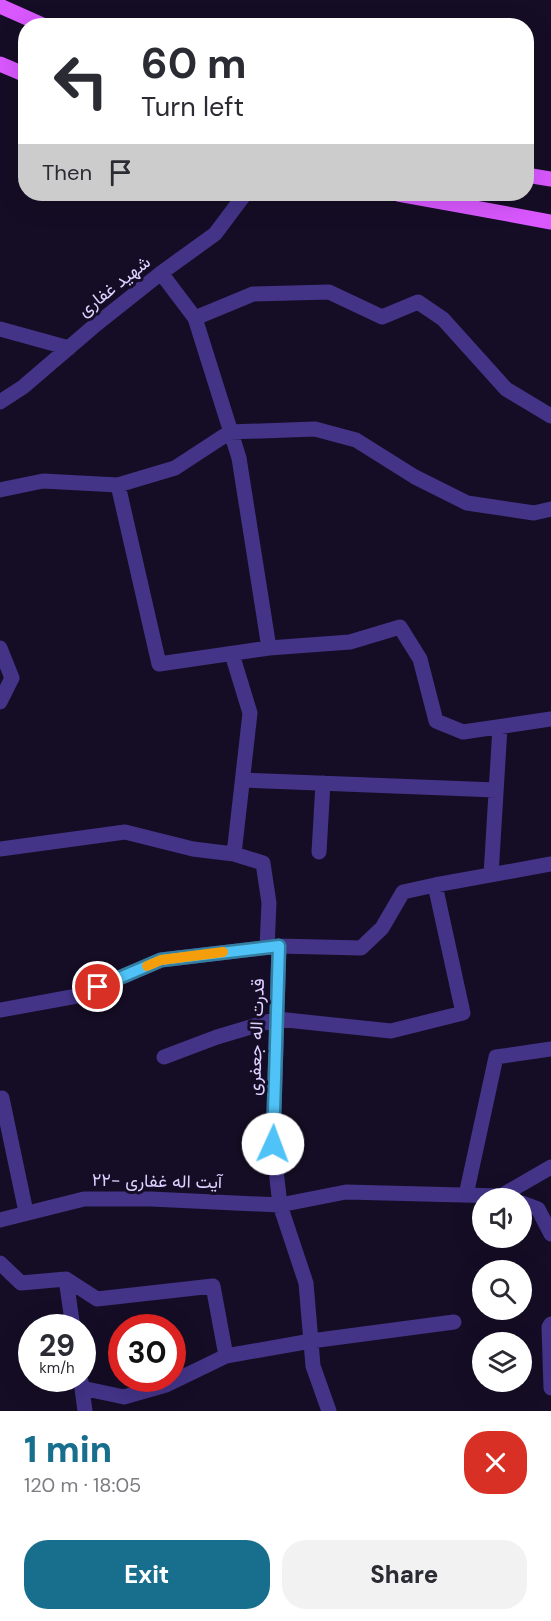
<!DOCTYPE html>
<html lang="en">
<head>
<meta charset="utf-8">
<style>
	:root { --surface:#fff; --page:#f2f2f3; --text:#2b2b33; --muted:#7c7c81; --accent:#186e8d }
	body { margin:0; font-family:"DM Sans",Vazirmatn,sans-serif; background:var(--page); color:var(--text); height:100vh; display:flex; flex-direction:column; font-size:22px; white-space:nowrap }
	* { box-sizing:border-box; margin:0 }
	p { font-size:20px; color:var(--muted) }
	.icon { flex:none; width:33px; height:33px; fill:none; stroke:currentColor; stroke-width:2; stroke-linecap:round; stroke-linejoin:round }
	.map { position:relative; height:1411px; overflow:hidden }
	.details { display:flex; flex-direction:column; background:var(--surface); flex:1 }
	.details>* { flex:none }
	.top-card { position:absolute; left:18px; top:18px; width:516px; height:183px; border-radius:24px; box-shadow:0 6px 24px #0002; background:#fff; color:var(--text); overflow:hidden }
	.fabs { position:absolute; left:472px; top:1188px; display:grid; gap:12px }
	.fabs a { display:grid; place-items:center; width:60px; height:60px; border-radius:50%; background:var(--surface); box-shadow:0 6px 24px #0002; font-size:30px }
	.speed { position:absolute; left:18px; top:1314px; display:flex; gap:12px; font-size:30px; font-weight:700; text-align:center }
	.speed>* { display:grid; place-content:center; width:78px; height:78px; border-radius:50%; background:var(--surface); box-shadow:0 6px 24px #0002; line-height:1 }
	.speed small { font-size:15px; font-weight:400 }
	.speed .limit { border:9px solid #d22; background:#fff; color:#111 }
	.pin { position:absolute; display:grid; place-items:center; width:51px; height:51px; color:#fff; margin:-26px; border:3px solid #fff; border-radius:50%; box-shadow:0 2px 6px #0007 }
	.me { position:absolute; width:66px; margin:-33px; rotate:2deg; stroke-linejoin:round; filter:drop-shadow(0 0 4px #0008) }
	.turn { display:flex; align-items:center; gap:21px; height:126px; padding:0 24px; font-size:27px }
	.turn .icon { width:78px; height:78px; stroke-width:2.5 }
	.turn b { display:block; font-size:42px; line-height:51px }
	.then { display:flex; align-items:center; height:57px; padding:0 24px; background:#0003; gap:12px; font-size:22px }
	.round { display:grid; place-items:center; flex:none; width:63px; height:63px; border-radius:24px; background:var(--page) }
	.summary { display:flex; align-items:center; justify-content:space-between; height:102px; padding:0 24px }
	h1 { font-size:36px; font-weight:800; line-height:45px; color:var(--accent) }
	.action { display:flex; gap:12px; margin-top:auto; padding:12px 24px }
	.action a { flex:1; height:69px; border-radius:24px; background:var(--accent); color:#fff; font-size:24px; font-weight:800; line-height:69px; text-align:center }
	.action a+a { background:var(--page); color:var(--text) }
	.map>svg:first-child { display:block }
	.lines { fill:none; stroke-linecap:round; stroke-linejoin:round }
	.minor { stroke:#433488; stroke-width:15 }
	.major { stroke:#d958ff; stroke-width:15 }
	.route-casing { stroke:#337fa1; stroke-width:15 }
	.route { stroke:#4fc3f7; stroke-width:10 }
	.slow { stroke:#f59e0b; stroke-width:10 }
	.labels { text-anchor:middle; stroke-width:6; stroke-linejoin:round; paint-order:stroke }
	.street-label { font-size:18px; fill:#ddd1ff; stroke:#150d25 }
</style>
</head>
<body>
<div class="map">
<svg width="551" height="1411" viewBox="0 0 551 1411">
	<rect width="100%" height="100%" fill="#150d25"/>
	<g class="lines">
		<path class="minor" d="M161,273L195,318L239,458L269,648
			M195,318L253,294L329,292L382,317L418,302L443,319L506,389L551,416
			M0,329L69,348
			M0,402L23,387L93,327L161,273L215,234L245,194
			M118,485L159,664L269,648L350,642L400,627L420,659L436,721L463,732L551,719
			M0,490L43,481L118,485L175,468L230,432L315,429L356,440L415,477L467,503L534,513L551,509
			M0,648L12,678L0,702
			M232,654L250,713L234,854
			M243,780L496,790
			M0,849L125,832L193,849L234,854L263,863L269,903L267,947
			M319,852L323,783
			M491,875L500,727
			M279,946L273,1144L280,1205L306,1283L313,1366L329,1411
			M0,1010L77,996L161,960L279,946L361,948L382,928L403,892L435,885
			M164,1057L217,1037L277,1019L391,1031L463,1013L435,885L551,864
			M2,1098L26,1212
			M466,1195L496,1057L551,1049
			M501,1196L551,1167
			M522,1203L538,1209L551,1234
			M0,1220L84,1199H151L280,1205L346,1192L501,1196L509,1198
			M0,1263L21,1283L66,1279L97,1299L213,1286L226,1356
			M66,1279L73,1328
			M551,1324L549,1327L551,1388
			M81,1381L85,1411
			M82,1388L124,1397L166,1385L226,1356L311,1341L454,1322"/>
		<path class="major" d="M0,6L45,26
			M0,64L26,75
			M526,175L551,179
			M398,194L551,222"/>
	</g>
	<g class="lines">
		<g class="route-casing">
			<path id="route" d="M98,987L161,960L279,946L273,1144"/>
		</g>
		<use href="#route" class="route"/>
		<path class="slow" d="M147,966L161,960L223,952"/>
	</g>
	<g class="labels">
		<g class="street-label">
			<text transform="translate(114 286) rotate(-38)" y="6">شهید غفاری</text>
			<text transform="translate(256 1037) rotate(-88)" y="6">قدرت اله جعفری</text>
			<text transform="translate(157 1181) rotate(1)" y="6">۲۲- آیت اله غفاری</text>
		</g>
	</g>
</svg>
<div class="fabs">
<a><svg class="icon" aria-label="sound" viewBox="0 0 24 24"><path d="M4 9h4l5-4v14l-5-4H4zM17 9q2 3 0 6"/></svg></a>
<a><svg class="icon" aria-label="search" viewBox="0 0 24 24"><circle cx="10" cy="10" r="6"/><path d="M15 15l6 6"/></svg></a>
<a><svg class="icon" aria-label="layers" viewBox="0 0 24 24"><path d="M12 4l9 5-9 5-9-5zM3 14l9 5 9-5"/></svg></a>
</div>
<div class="speed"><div>29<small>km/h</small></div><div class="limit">30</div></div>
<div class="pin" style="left:98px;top:987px;background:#d93025"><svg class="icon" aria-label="arrive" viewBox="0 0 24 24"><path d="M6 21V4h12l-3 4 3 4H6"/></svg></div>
<svg class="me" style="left:273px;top:1144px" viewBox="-20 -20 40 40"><circle r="19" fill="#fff"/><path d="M0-13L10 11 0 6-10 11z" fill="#4fc3f7"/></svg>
<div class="top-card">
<div class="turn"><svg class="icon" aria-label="left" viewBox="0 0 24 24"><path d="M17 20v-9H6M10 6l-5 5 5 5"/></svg><div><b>60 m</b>Turn left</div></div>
<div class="then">Then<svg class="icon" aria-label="arrive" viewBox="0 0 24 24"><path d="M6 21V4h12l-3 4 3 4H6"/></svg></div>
</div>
</div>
<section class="details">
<div class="summary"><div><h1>1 min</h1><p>120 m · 18:05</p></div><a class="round" style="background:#d93025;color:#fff"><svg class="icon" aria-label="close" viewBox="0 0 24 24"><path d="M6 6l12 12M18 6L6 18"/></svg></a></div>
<div class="action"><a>Exit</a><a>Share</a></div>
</section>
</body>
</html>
